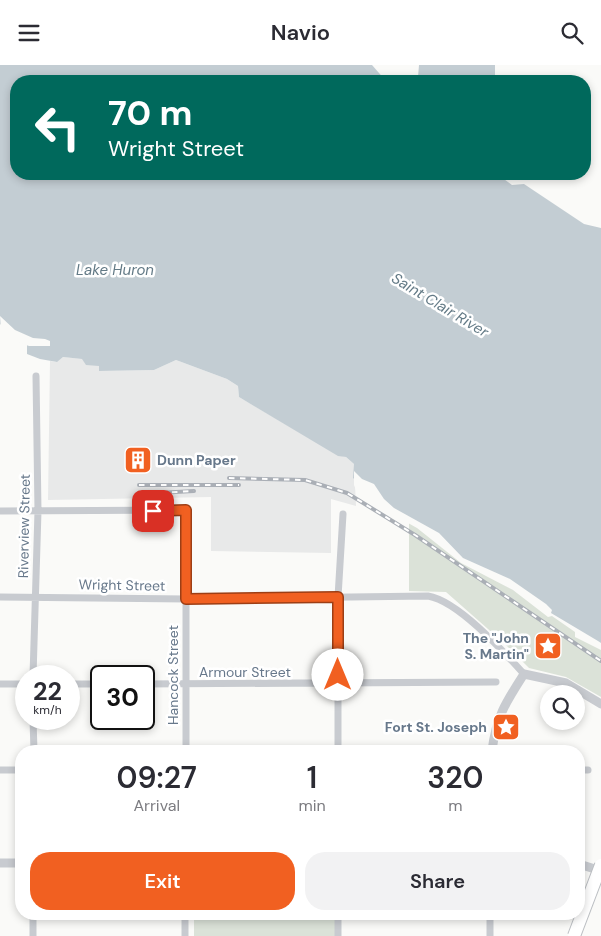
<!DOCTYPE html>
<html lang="en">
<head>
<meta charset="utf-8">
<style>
	:root { --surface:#fff; --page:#f2f2f3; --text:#2b2b33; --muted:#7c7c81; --accent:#f16021 }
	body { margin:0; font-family:"DM Sans",sans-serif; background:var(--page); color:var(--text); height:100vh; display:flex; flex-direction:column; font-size:19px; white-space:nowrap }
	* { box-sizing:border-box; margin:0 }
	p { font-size:16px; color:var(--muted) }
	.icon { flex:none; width:28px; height:28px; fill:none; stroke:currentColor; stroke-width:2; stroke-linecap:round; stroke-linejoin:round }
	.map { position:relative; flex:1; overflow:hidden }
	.side { position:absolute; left:15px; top:680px; width:570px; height:175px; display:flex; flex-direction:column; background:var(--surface); border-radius:20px; box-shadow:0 2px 8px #0003 }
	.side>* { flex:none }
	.guide { position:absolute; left:10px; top:10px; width:581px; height:105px; border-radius:20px; box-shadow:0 2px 8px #0003; background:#00695c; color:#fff; overflow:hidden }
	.controls { position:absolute; left:540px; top:620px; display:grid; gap:10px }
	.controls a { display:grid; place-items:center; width:45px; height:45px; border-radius:50%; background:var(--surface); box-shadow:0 2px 8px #0003; font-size:25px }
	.speed { position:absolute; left:15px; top:600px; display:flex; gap:10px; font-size:25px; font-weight:700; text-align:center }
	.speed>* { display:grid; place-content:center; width:65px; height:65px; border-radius:50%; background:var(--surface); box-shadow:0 2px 8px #0003; line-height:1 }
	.speed small { font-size:12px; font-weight:400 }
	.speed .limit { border:2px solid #111; border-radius:8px; background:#fff; color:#111 }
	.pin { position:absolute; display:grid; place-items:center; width:42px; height:42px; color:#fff; margin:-21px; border-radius:10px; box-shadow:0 2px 8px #0006 }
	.me { position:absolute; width:55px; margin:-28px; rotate:0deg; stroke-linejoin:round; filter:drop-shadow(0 0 4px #0008) }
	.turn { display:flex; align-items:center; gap:18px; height:105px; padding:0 15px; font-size:22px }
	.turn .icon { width:65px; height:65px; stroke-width:2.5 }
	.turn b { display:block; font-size:35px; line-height:42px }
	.eta { display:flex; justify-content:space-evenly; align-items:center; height:85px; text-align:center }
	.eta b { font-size:30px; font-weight:600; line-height:35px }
	.cta { display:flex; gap:10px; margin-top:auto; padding:10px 15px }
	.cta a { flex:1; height:58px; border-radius:20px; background:var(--accent); color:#fff; font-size:20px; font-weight:600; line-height:58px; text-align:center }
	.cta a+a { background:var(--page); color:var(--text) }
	header { display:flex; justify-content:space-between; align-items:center; height:65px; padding:0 15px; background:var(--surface); font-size:22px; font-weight:600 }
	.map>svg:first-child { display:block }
	.built { fill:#e8e9e9 }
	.green { fill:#dbe2d8 }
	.water { fill:#c3cdd3 }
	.pier { fill:#fafaf8 }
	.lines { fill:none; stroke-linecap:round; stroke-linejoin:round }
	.minor { stroke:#c8cbd0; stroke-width:7 }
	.tertiary { stroke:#c8cbd0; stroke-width:9 }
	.rail-casing { stroke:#aaafb6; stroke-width:4 }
	.rail { stroke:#fff; stroke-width:2; stroke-dasharray:5.5; stroke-linecap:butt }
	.motorway-bridge-casing { stroke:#bcbfc3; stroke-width:14; stroke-linecap:butt }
	.motorway-bridge { stroke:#fff; stroke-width:12 }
	.route-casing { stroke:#9d3e15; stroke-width:12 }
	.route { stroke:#f16021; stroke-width:9 }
	.labels { text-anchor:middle; stroke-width:5; stroke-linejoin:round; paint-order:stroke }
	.poi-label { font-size:14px; font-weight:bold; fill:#67788b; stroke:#fff; text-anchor:end }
	.street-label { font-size:14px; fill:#67788b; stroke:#fff }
	.water-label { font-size:15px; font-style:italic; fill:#637a86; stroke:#fff }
</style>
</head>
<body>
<header><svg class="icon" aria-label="menu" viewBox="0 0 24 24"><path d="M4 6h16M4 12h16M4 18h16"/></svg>Navio<svg class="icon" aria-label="search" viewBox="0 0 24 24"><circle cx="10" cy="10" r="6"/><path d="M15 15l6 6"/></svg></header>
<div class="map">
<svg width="601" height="871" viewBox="0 0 601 871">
	<rect width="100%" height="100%" fill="#fafaf8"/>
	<path class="built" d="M63,292L83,294L99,301V306L154,305L176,295L227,314L238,321L239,332L338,390L346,392L354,399L356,441L331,434V488L211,486V432L48,435L50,296L56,297Z"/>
	<path class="green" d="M409,456L601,583V632L566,612L529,603L505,579L446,527L409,526Z
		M194,849H337L336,871H194Z"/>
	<path class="water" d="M0,0H372L386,16H16V109H497L512,120L524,119L584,159L601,163V583L520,529L463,496L434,470L409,455L353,413L354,399L346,392L338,391L239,332L238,321L227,314L176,295L154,305L99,306V301L86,300L82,294L63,292L57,297L40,294L27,289V279L0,259Z
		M419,0H495V13L418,12Z"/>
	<path class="pier" d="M0,251L15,265L33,273L45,274L50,276V281H29L17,277L1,265Z
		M354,406L362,414L374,419L384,434L394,443L439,468L463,493L510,514L546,539L552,545L551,548L598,576L601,578V585L575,572V567L552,551L548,552L513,525L461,498L417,463L381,443L376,436L356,425L354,420Z"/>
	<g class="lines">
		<path class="minor" d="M0,446L186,445V686
			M0,532L186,534L428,531C458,536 503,586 524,609
			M33,611L38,446L36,311
			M0,619H26
			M69,619H101
			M144,619L496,617
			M33,654L34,686
			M338,686V532L343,449
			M0,705H21
			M579,705H588
			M338,849V871
			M33,871V849
			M185,871V849
			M490,871V849"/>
		<path class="tertiary" d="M492,686C496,652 506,637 524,609L566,618L601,639
			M0,798H21
			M579,799L601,806"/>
		<g class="rail-casing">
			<path id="rail" d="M229,413L305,415L347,428L415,470L601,596
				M139,420H239
				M139,429L194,426"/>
		</g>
		<use href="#rail" class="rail"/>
		<g class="motorway-bridge-casing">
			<path id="motorway-bridge" d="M574,871L601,800"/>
		</g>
		<use href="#motorway-bridge" class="motorway-bridge"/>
	</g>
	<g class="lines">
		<g class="route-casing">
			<path id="route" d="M153,446L186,445V534L338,532V610"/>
		</g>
		<use href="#route" class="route"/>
	</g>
	<defs>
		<g id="building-square" transform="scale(1.4375)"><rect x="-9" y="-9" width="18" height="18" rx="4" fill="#f16021" stroke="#fff"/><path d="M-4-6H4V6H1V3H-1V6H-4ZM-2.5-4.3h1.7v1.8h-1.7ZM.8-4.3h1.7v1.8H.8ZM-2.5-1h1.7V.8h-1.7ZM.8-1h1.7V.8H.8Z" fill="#fff"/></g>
		<g id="sight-square" transform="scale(1.4375)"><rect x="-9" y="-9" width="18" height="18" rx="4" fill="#f16021" stroke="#fff"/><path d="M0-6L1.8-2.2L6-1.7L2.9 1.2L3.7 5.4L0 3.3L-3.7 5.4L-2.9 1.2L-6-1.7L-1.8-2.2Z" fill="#fff"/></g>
	</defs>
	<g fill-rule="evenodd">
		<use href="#building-square" x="138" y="395"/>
		<use href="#sight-square" x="548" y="581"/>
		<use href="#sight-square" x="506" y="662"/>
	</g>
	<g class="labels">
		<g class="poi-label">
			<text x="157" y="400" text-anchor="start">Dunn Paper</text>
			<text x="529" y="578">The "John<tspan x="529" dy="16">S. Martin"</tspan></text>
			<text x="487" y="667">Fort St. Joseph</text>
		</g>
		<g class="street-label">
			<text transform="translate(24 461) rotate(-89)" y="5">Riverview Street</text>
			<text transform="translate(122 520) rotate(1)" y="5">Wright Street</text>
			<text x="245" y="612">Armour Street</text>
			<text transform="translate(173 610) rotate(-90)" y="5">Hancock Street</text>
		</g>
		<g class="water-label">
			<text x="115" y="210">Lake Huron</text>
			<text transform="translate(440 240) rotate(31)" y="5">Saint Clair River</text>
		</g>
	</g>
</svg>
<div class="controls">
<a><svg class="icon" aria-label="search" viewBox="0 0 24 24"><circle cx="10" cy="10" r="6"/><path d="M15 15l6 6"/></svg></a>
</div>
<div class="speed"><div>22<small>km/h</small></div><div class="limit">30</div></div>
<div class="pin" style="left:153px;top:446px;background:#d93025"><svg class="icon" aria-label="arrive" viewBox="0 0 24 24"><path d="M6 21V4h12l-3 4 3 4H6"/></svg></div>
<svg class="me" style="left:338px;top:610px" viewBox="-20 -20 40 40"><circle r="19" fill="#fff"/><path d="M0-13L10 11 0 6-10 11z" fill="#f16021"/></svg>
<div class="guide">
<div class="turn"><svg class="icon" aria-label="left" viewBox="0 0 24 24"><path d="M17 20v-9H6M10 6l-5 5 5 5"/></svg><div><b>70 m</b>Wright Street</div></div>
</div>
<section class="side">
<div class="eta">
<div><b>09:27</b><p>Arrival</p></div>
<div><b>1</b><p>min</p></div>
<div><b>320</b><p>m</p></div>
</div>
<div class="cta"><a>Exit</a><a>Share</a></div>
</section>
</div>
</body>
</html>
